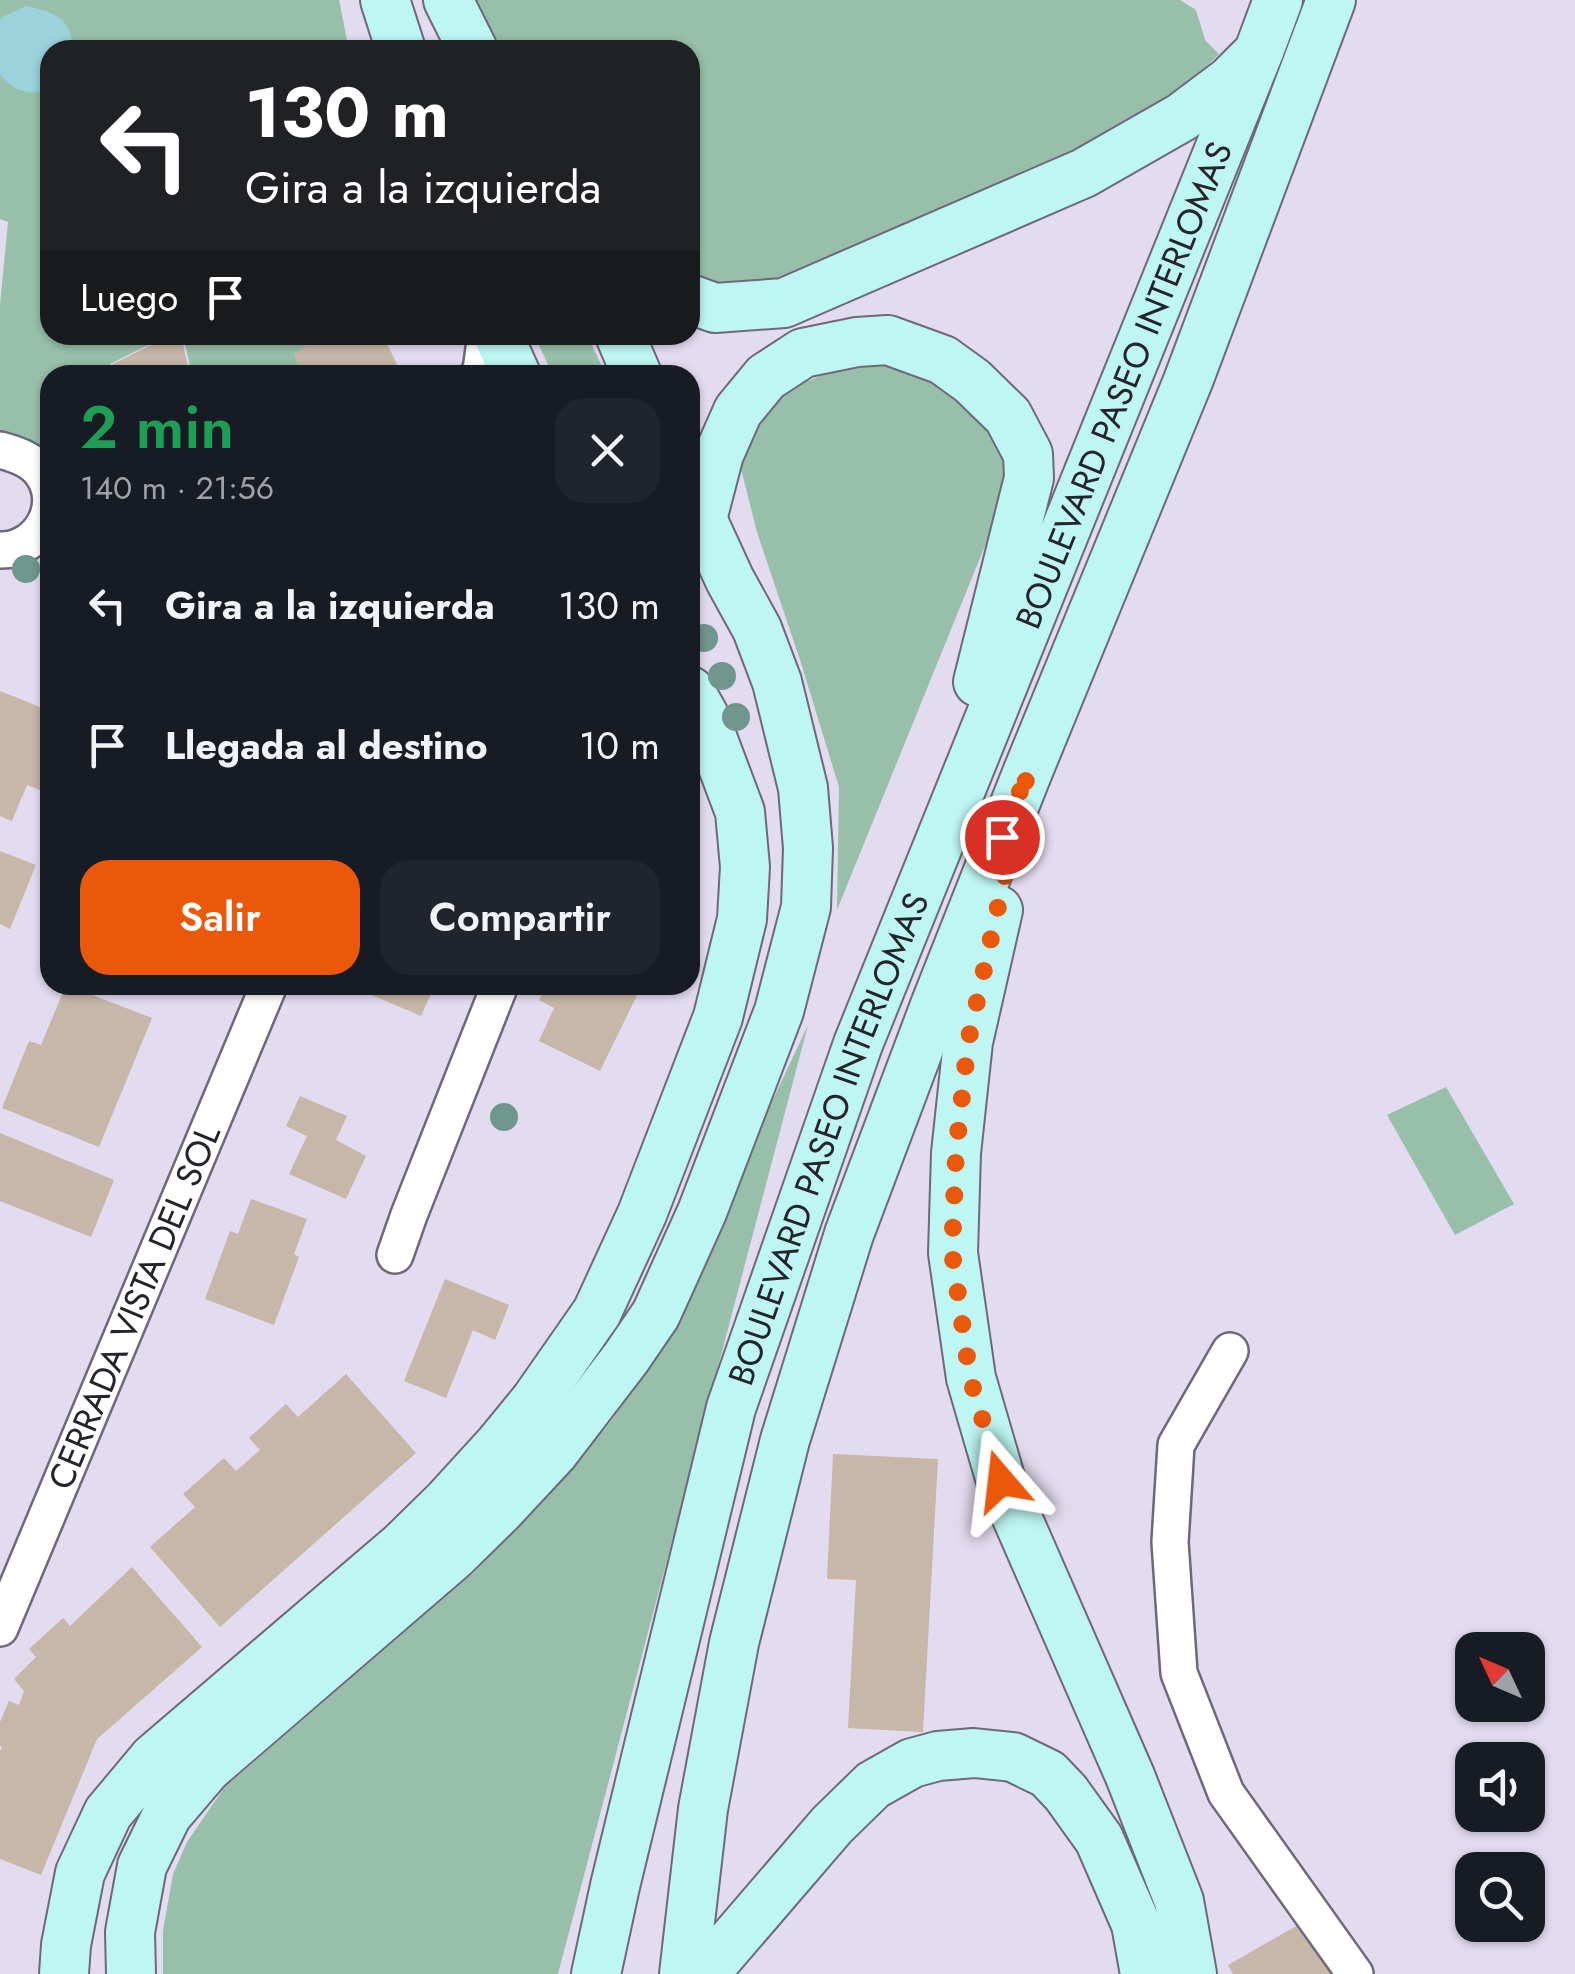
<!DOCTYPE html>
<html lang="es">
<head>
<meta charset="utf-8">
<style>
	:root { --surface:#171b24; --page:#20242c; --text:#f1f3f6; --muted:#9ea1a6; --accent:#ea580c }
	body { margin:0; font-family:Jost,sans-serif; background:var(--page); color:var(--text); height:100vh; display:flex; flex-direction:column; font-size:38px; white-space:nowrap }
	* { box-sizing:border-box; margin:0 }
	p { font-size:32px; color:var(--muted) }
	.icon { flex:none; width:55px; height:55px; fill:none; stroke:currentColor; stroke-width:2; stroke-linecap:round; stroke-linejoin:round }
	.map { position:relative; flex:1; overflow:hidden }
	.sheet { position:absolute; left:40px; top:365px; width:660px; height:630px; display:flex; flex-direction:column; background:var(--surface); border-radius:30px; box-shadow:0 2px 8px #0004 }
	.sheet>* { flex:none }
	.banner { position:absolute; left:40px; top:40px; width:660px; height:305px; border-radius:30px; box-shadow:0 2px 8px #0004; background:#202124; color:#fff; overflow:hidden }
	.needle { width:65px; rotate:314deg }
	.fabs { position:absolute; left:1455px; top:1632px; display:grid; gap:20px }
	.fabs a { display:grid; place-items:center; width:90px; height:90px; border-radius:20px; background:var(--surface); box-shadow:0 2px 8px #0004; font-size:50px }
	.pin { position:absolute; display:grid; place-items:center; width:85px; height:85px; color:#fff; margin:-42px; border:5px solid #fff; border-radius:50%; box-shadow:0 2px 10px #0007 }
	.me { position:absolute; width:110px; margin:-55px; rotate:343deg; stroke-linejoin:round; filter:drop-shadow(0 0 8px #0008) }
	.turn { display:flex; align-items:center; gap:35px; height:210px; padding:0 40px; font-size:45px }
	.turn .icon { width:130px; height:130px; stroke-width:2.5 }
	.turn b { display:block; font-size:70px; line-height:85px }
	.then { display:flex; align-items:center; height:95px; padding:0 40px; background:#0003; gap:20px; font-size:38px }
	.round { display:grid; place-items:center; flex:none; width:105px; height:105px; border-radius:30px; background:var(--page) }
	.head { display:flex; align-items:center; justify-content:space-between; height:170px; padding:0 40px }
	h1 { font-size:60px; font-weight:600; line-height:75px; color:#1e9e55 }
	.action { display:flex; gap:20px; margin-top:auto; padding:20px 40px }
	.action a { flex:1; height:115px; border-radius:30px; background:var(--accent); color:#fff; font-size:40px; font-weight:600; line-height:115px; text-align:center }
	.action a+a { background:var(--page); color:var(--text) }
	ul { padding:0; list-style:none }
	li { display:flex; align-items:center; gap:30px; height:140px; padding:0 40px }
	li div { flex:1 }
	li b { display:block; font-size:38px }
	li em { font-style:normal }
	.map>svg:first-child { display:block }
	.green { fill:#98bfa9 }
	.water { fill:#9bd2db }
	.building { fill:#c6b7a8 }
	.lines { fill:none; stroke-linecap:round; stroke-linejoin:round }
	.street-casing { stroke:#6e6878; stroke-width:40 }
	.secondary-casing { stroke:#6e6878; stroke-width:52 }
	.street { stroke:#fff; stroke-width:35 }
	.secondary { stroke:#bdf6f2; stroke-width:48 }
	.tree { fill:#71968e }
	.route { stroke:#ea580c; stroke-width:18; stroke-dasharray:0 32.4 }
	.labels { text-anchor:middle; stroke-width:10; stroke-linejoin:round; paint-order:stroke }
	.street-label { font-size:35px; fill:#26242b; stroke:#e3dbef }
</style>
</head>
<body>
<div class="map">
<svg width="1575" height="1974" viewBox="0 0 1575 1974">
	<rect width="100%" height="100%" fill="#e3dbef"/>
	<path class="green" d="M0,0H339L349,50H50V335H168L110,364L116,375H50V449L0,440V305L8,222L0,219Z
		M475,0H1180L1196,10L1205,40L1219,54L1198,75L1145,119L779,291L690,285V50H502Z
		M183,335H298L305,349L294,354L302,372L190,366Z
		M534,335H587L606,375H553Z
		M895,365L943,381L973,410L1007,452L1004,499L837,910L839,787L801,663L757,532L740,465L757,419L788,389L820,376L864,367Z
		M808,1025L558,1974H163V1931L173,1874L187,1842L224,1788L472,1574L571,1469L611,1421L676,1330L725,1224L759,1129Z
		M1446,1087L1514,1204L1455,1235L1387,1115Z"/>
	<path class="water" d="M26,6C56,13 70,17 74,50H50V88C30,97 14,91 0,75V20L2,17Z"/>
	<path class="building" d="M171,335H181L188,367L174,375H118L111,365Z
		M298,335H383L400,371L393,375H303L294,354L305,349Z
		M0,691L50,711V794L27,785L12,821L0,816Z
		M0,851L36,865L10,929L0,924Z
		M66,985L152,1018L99,1147L2,1108L29,1041L41,1045Z
		M348,985H435L421,1016Z
		M547,985H642L600,1071L539,1041L554,1008L539,1000Z
		M300,1096L347,1116L336,1140L366,1156L346,1199L289,1174L307,1136L286,1126Z
		M0,1133L114,1180L91,1237L0,1201Z
		M251,1199L307,1219L294,1254L299,1257L274,1325L205,1299L230,1231L238,1234Z
		M445,1279L509,1305L495,1340L473,1330L446,1398L404,1381Z
		M346,1374L416,1453L220,1627L150,1547L195,1507L183,1494L224,1458L236,1471L260,1450L249,1438L286,1404L298,1417Z
		M833,1454L938,1459L923,1732L848,1728L856,1580L827,1579Z
		M132,1567L202,1647L97,1739L41,1875L0,1859V1751L2,1747L0,1746V1722L9,1701L19,1705L24,1691L14,1679L36,1657L29,1649L63,1618L70,1626Z
		M1305,1921L1335,1974H1233L1228,1965Z"/>
	<g class="lines">
		<g class="street-casing">
			<g id="street">
				<path d="M478,375L481,370L486,335"/>
				<path d="M0,450C15,454 31,459 41,472C66,505 39,551 0,550"/>
				<path d="M395,1255L409,1215L500,985"/>
				<path d="M1230,1351L1176,1445L1170,1542L1179,1673L1226,1793L1355,1974"/>
				<path id="s1" d="M0,1628L269,985"/>
			</g>
		</g>
		<g class="secondary-casing">
			<g id="secondary">
				<path d="M385,0L401,50"/>
				<path d="M448,0L473,50"/>
				<path d="M690,299L715,308L784,303L1084,173L1182,117L1230,81L1254,57"/>
				<path d="M498,335L516,375"/>
				<path d="M620,335L637,375"/>
				<path d="M702,519L719,454L738,411L766,377L803,353L857,342L888,340L943,360L972,381L1008,416L1028,454L1029,478L978,682"/>
				<path d="M998,910L968,1042L956,1153L953,1253L971,1378L1001,1481L1130,1776L1179,1901L1192,1974"/>
				<path d="M64,1974L66,1945L80,1873L108,1813L154,1758L402,1546L447,1502L499,1445L535,1401L597,1312L642,1214L718,1017L742,919L745,867L740,812L704,716L690,691"/>
				<path d="M131,1974L130,1932L142,1866L167,1815L207,1768L453,1556L499,1511L554,1452L626,1358L656,1314L702,1212L779,1011L806,907L808,848L803,788L777,682L757,629L730,580L690,493"/>
				<path id="s2" d="M596,1974L615,1886L731,1408L858,1044L1259,51L1278,0"/>
				<path d="M684,1974L703,1809L734,1643L785,1440L849,1234L936,1003L1028,771L1188,381L1331,0"/>
				<path d="M704,1974L832,1825L873,1785L912,1763L938,1756L974,1753L1013,1757L1048,1774L1066,1793L1099,1839L1136,1924L1145,1974"/>
			</g>
		</g>
		<use href="#street" class="street"/>
		<use href="#secondary" class="secondary"/>
	</g>
	<g class="tree">
		<circle cx="26" cy="569" r="14"/>
		<circle cx="704" cy="638" r="14"/>
		<circle cx="722" cy="676" r="14"/>
		<circle cx="736" cy="717" r="14"/>
		<circle cx="504" cy="1117" r="14"/>
	</g>
	<g class="lines">
		<path class="route" d="M1001,1481L970,1378L952,1252L956,1152L968,1042L1028,771L1002,837"/>
	</g>
	<g class="labels">
		<g class="street-label">
			<text dy="12" stroke="none"><textPath href="#s2" startOffset="1678">BOULEVARD PASEO INTERLOMAS</textPath></text>
			<text dy="12" stroke="none"><textPath href="#s2" startOffset="868">BOULEVARD PASEO INTERLOMAS</textPath></text>
			<text dy="12" stroke="none"><textPath href="#s1" startOffset="348">CERRADA VISTA DEL SOL</textPath></text>
		</g>
	</g>
</svg>
<div class="fabs">
<a><svg class="needle" viewBox="-14 -14 28 28"><path d="M0-13l5 13h-10z" fill="#e53935"/><path d="M0 13l5-13h-10z" fill="#9ea1a6"/></svg></a>
<a><svg class="icon" aria-label="sound" viewBox="0 0 24 24"><path d="M4 9h4l5-4v14l-5-4H4zM17 9q2 3 0 6"/></svg></a>
<a><svg class="icon" aria-label="search" viewBox="0 0 24 24"><circle cx="10" cy="10" r="6"/><path d="M15 15l6 6"/></svg></a>
</div>
<div class="pin" style="left:1002px;top:837px;background:#d93025"><svg class="icon" aria-label="arrive" viewBox="0 0 24 24"><path d="M6 21V4h12l-3 4 3 4H6"/></svg></div>
<svg class="me" style="left:1001px;top:1481px" viewBox="-20 -20 40 40"><path d="M0-17L14 15 0 8-14 15z" fill="#ea580c" stroke="#fff" stroke-width="4"/></svg>
<div class="banner">
<div class="turn"><svg class="icon" aria-label="left" viewBox="0 0 24 24"><path d="M17 20v-9H6M10 6l-5 5 5 5"/></svg><div><b>130 m</b>Gira a la izquierda</div></div>
<div class="then">Luego<svg class="icon" aria-label="arrive" viewBox="0 0 24 24"><path d="M6 21V4h12l-3 4 3 4H6"/></svg></div>
</div>
<section class="sheet">
<div class="head"><div><h1>2 min</h1><p>140 m · 21:56</p></div><a class="round"><svg class="icon" aria-label="close" viewBox="0 0 24 24"><path d="M6 6l12 12M18 6L6 18"/></svg></a></div>
<ul>
<li><svg class="icon" aria-label="left" viewBox="0 0 24 24"><path d="M17 20v-9H6M10 6l-5 5 5 5"/></svg><div><b>Gira a la izquierda</b></div><em>130 m</em></li>
<li><svg class="icon" aria-label="arrive" viewBox="0 0 24 24"><path d="M6 21V4h12l-3 4 3 4H6"/></svg><div><b>Llegada al destino</b></div><em>10 m</em></li>
</ul>
<div class="action"><a>Salir</a><a>Compartir</a></div>
</section>
</div>
</body>
</html>
